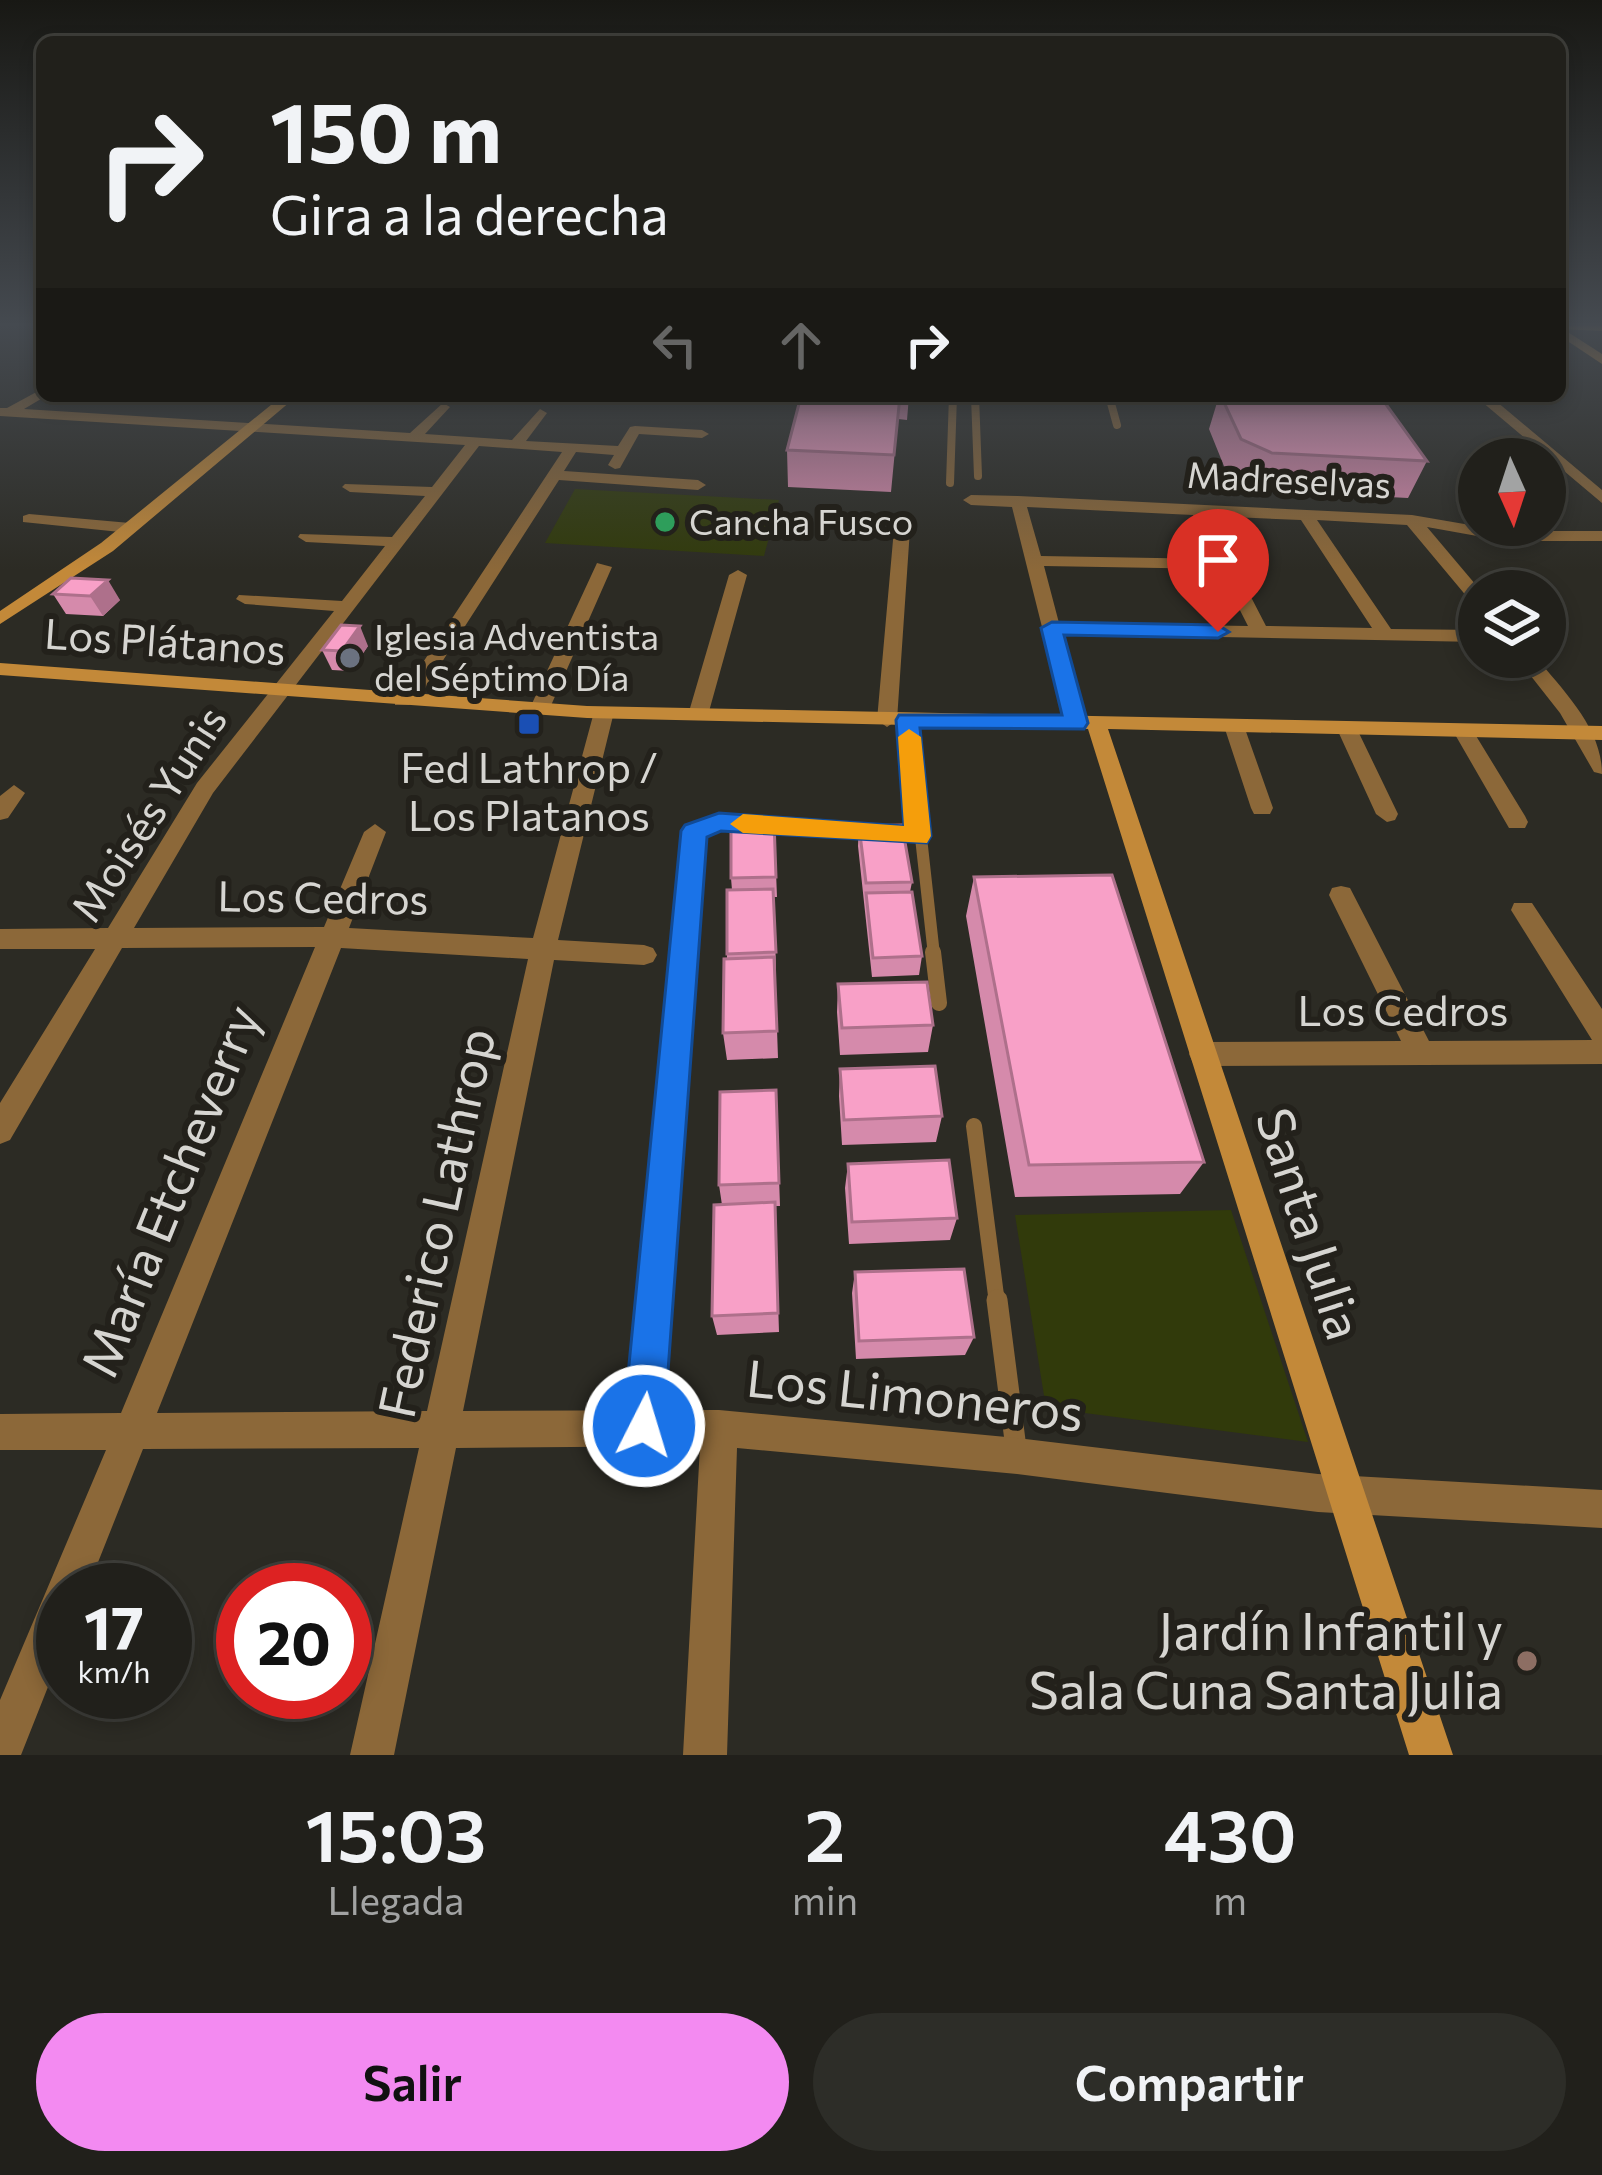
<!DOCTYPE html>
<html lang="es">
<head>
<meta charset="utf-8">
<style>
	:root { --surface:#21201b; --page:#2d2d28; --text:#f1f3f6; --muted:#a2a3a3; --line:#3e3e3a; --accent:#f38af1 }
	body { margin:0; font-family:Commissioner,sans-serif; background:var(--page); color:var(--text); height:100vh; display:flex; flex-direction:column; font-size:45px; white-space:nowrap }
	* { box-sizing:border-box; margin:0 }
	p { font-size:39px; color:var(--muted) }
	.icon { flex:none; width:66px; height:66px; fill:none; stroke:currentColor; stroke-width:2; stroke-linecap:round; stroke-linejoin:round }
	.map { position:relative; height:1755px; overflow:hidden }
	.details { display:flex; flex-direction:column; background:var(--surface); flex:1 }
	.details>* { flex:none }
	.top-card { position:absolute; left:36px; top:36px; width:1530px; height:366px; border-radius:18px; box-shadow:0 6px 18px #0003,0 0 0 3px var(--line); background:#21201b; color:var(--text); overflow:hidden }
	.needle { width:78px; rotate:177deg }
	.tools { position:absolute; left:1458px; top:438px; display:grid; gap:24px }
	.tools a { display:grid; place-items:center; width:108px; height:108px; border-radius:50%; background:var(--surface); box-shadow:0 6px 18px #0003,0 0 0 3px var(--line); font-size:60px }
	.speed { position:absolute; left:36px; top:1563px; display:flex; gap:24px; font-size:60px; font-weight:700; text-align:center }
	.speed>* { display:grid; place-content:center; width:156px; height:156px; border-radius:50%; background:var(--surface); box-shadow:0 6px 18px #0003,0 0 0 3px var(--line); line-height:1 }
	.speed small { font-size:30px; font-weight:400 }
	.speed .limit { border:18px solid #d22; background:#fff; color:#111 }
	.pin { position:absolute; display:grid; place-items:center; width:102px; height:102px; color:#fff; margin:-123px -51px; border-radius:50% 50% 50% 0; rotate:-45deg; box-shadow:0 0 12px #0007 }
	.pin .icon { rotate:45deg }
	.me { position:absolute; width:132px; margin:-66px; rotate:5deg; stroke-linejoin:round; filter:drop-shadow(0 0 9px #0008) }
	.turn { display:flex; align-items:center; gap:42px; height:252px; padding:0 36px; font-size:54px }
	.turn .icon { width:156px; height:156px; stroke-width:2.5 }
	.turn b { display:block; font-size:84px; line-height:102px }
	.lanes { display:flex; align-items:center; height:114px; padding:0 36px; background:#0003; justify-content:center; gap:60px; direction:ltr }
	.lanes .off { opacity:.35 }
	.eta { display:flex; justify-content:space-evenly; align-items:center; height:204px; text-align:center }
	.eta b { font-size:72px; font-weight:600; line-height:84px }
	.cta { display:flex; gap:24px; margin-top:auto; padding:24px 36px }
	.cta a { flex:1; height:138px; border-radius:72px; background:var(--accent); color:#111; font-size:48px; font-weight:600; line-height:138px; text-align:center }
	.cta a+a { background:var(--page); color:var(--text) }
	.map>svg:first-child { display:block }
	.green { fill:#313a0b }
	.lines { fill:none; stroke-linecap:round; stroke-linejoin:round }
	.lane-far3 { stroke:#8c6839; stroke-width:8 }
	.lane-far2 { stroke:#8c6839; stroke-width:12 }
	.lane-far1 { stroke:#8c6839; stroke-width:16 }
	.lane { stroke:#8c6839; stroke-width:21 }
	.street { fill:#8c6839; fill-rule:evenodd }
	.secondary { fill:#c38939; fill-rule:evenodd }
	.primary { fill:#eea334; fill-rule:evenodd }
	.wall { fill:#d58aab }
	.shaded-wall { fill:#ae708b }
	.building { fill:#f8a0c7; stroke:#ae708b; stroke-width:3 }
	.route { fill:#1a73e8; stroke:#114b97; stroke-width:3 }
	.slow { fill:#f59e0b }
	.leisure-dot { fill:#2e9e5b; stroke:#23211b; stroke-width:4.5 }
	.worship-dot { fill:#6b7280; stroke:#23211b; stroke-width:4.5 }
	.transit-dot { fill:#1a4fb4; stroke:#23211b; stroke-width:4.5 }
	.education-dot { fill:#8d6e63; stroke:#23211b; stroke-width:4.5 }
	.labels { text-anchor:middle; stroke-width:12; stroke-linejoin:round; paint-order:stroke }
	.far-street-label { font-size:36px; fill:#d6d5d1; stroke:#23211b }
	.far-poi-label { font-size:36px; fill:#d6d5d1; stroke:#23211b; text-anchor:start }
	.street-label { font-size:42px; fill:#d6d5d1; stroke:#23211b }
	.poi-label { font-size:42px; fill:#d6d5d1; stroke:#23211b }
	.near-street-label { font-size:51px; fill:#d6d5d1; stroke:#23211b }
	.near-poi-label { font-size:51px; fill:#d6d5d1; stroke:#23211b; text-anchor:end }
</style>
</head>
<body>
<div class="map">
<svg width="1602" height="1755" viewBox="0 0 1602 1755">
	<rect width="100%" height="100%" fill="#2c2b24"/>
	<path class="green" d="M575,489L779,500L764,556L545,543Z
		M1231,1210L1308,1442L1046,1408L1015,1215Z"/>
	<g class="lines">
		<path class="lane-far3" d="M975,396L978,476
			M1109,396L1117,425
			M950,483L953,396"/>
		<path class="lane-far2" d="M908,720L934,955
			M684,955L694,831L719,822L918,836"/>
		<path class="lane-far1" d="M933,952L939,1003
			M974,1126L997,1303
			M654,1303L684,952"/>
		<path class="lane" d="M997,1300L1017,1456
			M644,1425L655,1300"/>
		<path class="street" d="M42,389V396H46L24,409L410,433L443,403L450,407L425,434L512,440L540,409L547,413L526,441L618,446L630,427L635,426L702,430L709,434L702,438L639,434L620,468L615,469L608,465L614,455L576,452L564,471L698,480L706,485L698,490L559,480L422,693L409,705H395V697L408,685L562,452L479,446L213,793L134,928L324,927L364,832L375,824L386,832L349,928L533,938L594,712L597,707H611L614,712L558,940L644,945L653,948L657,955L653,962L644,965L554,960L463,1411L719,1410L1017,1438L1318,1474L1602,1490V1528L1318,1512L1017,1474L737,1448L727,1755H683L700,1446L456,1448L394,1755H350L419,1448L143,1449L87,1590H63V1649L21,1755H0V1700L106,1450H0V1414L121,1413L315,947L122,948L10,1140L0,1144V1103L95,949H0V929L108,928L197,783L334,611L245,604L236,599L239,595L342,601L385,546L306,542L298,537L300,534L392,537L425,496L350,492L342,487L345,484L432,487L465,445L0,416V408H7ZM341,948L528,959L427,1411L157,1413Z
			M1475,396H1490L1602,490V503Z
			M1018,496L1412,515L1505,531H1602V541H1505L1427,527L1481,591L1479,605L1473,604L1407,525L1317,520L1391,629L1479,630V642L1062,634L1086,723L1076,730L1066,723L1012,507L971,505L963,500L971,495ZM1027,507L1193,515L1214,559L1041,556ZM1209,516L1301,520L1372,628L1266,626ZM1044,566L1219,569L1248,626L1059,623Z
			M29,514L130,523L138,528L130,533L23,522V516Z
			M902,524L910,529L897,720L887,727L877,720L894,529Z
			M597,563L612,567L549,710L539,716L532,715L529,710Z
			M738,570L747,575L708,715L705,720H691L688,715L729,575Z
			M1516,657H1536C1564,692 1602,728 1602,774L1594,772L1560,713Z
			M1234,719L1244,726L1273,808L1270,814H1254L1251,808L1224,726Z
			M1347,722L1357,729L1398,814L1395,820L1387,822L1376,814L1337,729Z
			M1463,724L1470,726L1525,816L1528,822L1525,828H1509L1453,731Z
			M14,785L25,793L8,818L0,820V796Z
			M1341,886L1350,888L1429,1041L1592,1040L1511,910L1514,903H1532L1602,1009V1064L1203,1066L1193,1063L1189,1054L1193,1045L1203,1042L1401,1041L1329,895L1332,888Z"/>
		<path class="secondary" d="M1560,327L1602,354V364L1560,336Z
			M282,396H297L113,551L0,624V611L101,543Z
			M0,663L587,706L1602,726V740L1108,729L1453,1755H1409L1088,729L587,718L0,675Z"/>
		<path class="primary" d="M1560,325H1602V331L1560,329Z"/>
	</g>
	<path class="wall" d="M801,396H909L907,420L898,419L891,492L788,487L787,450Z
		M1219,396H1380L1427,461L1408,498L1258,490L1228,476L1209,429Z
		M71,578L120,600L103,616L66,614L53,594Z
		M368,646L351,671L332,670L322,650Z
		M774,821L777,897H774L776,971L775,972L778,1058L727,1060L723,1033L727,959V890H732L731,878Z
		M859,826L912,882L910,892L922,956L919,975L872,977L858,846Z
		M974,877L1204,1162L1180,1194L1015,1197L966,916Z
		M838,984L933,1025L928,1052L840,1055L837,1012Z
		M840,1069L942,1116L936,1142L842,1145L839,1096Z
		M776,1090L780,1206H775L779,1332L717,1335L712,1316L722,1205L719,1185Z
		M848,1164L957,1218L950,1240L849,1244L845,1188Z
		M855,1272L974,1337L965,1355L856,1359L852,1293Z"/>
	<path class="shaded-wall" d="M108,580L120,600L103,616L90,596Z
		M360,626L368,646L351,671L342,651Z"/>
	<path class="building" d="M801,396H900L894,455L787,450Z
		M1221,396H1380L1427,461L1272,453L1241,439Z
		M71,578L108,580L90,596L53,594Z
		M341,625L360,626L342,651L322,650Z
		M774,821L776,877L731,878V823Z
		M902,825L912,882L866,883L859,826Z
		M1112,875L1204,1162L1029,1165L974,877Z
		M773,889L776,952L727,954V890Z
		M912,892L922,956L873,958L866,893Z
		M774,957L777,1031L723,1033L724,959Z
		M927,982L933,1025L842,1028L838,984Z
		M935,1066L942,1116L844,1120L840,1069Z
		M776,1090L779,1183L719,1185L720,1092Z
		M949,1160L957,1218L852,1222L848,1164Z
		M775,1202L778,1313L712,1316L714,1205Z
		M964,1269L974,1337L859,1341L855,1272Z"/>
	<linearGradient id="sky" x2="0" y2="1"><stop stop-color="#181814"/><stop offset="0.57" stop-color="#454a50"/><stop offset="1" stop-color="#454a50" stop-opacity="0"/></linearGradient>
	<rect width="1602" height="570" fill="url(#sky)"/>
	<path class="route" d="M1052,622L1218,625L1229,632L1218,638L1064,635L1088,723L1084,729L920,728L931,836L927,843L721,831L707,837L664,1426L658,1441L644,1447L629,1441L623,1426L681,831L685,825L719,813L904,826L896,720L899,715H1062L1041,628Z"/>
	<path class="slow" d="M909,729L921,737L931,836L927,843L743,833L730,824L743,814L904,826L898,737Z"/>
	<circle class="leisure-dot" cx="665" cy="522" r="12"/>
	<circle class="worship-dot" cx="350" cy="658" r="12"/>
	<rect class="transit-dot" x="517" y="712" width="24" height="24" rx="6"/>
	<circle class="education-dot" cx="1527" cy="1661" r="12"/>
	<g class="labels">
		<g class="far-street-label">
			<text transform="translate(1289 480) rotate(3)" y="13">Madreselvas</text>
		</g>
		<g class="far-poi-label">
			<text x="689" y="535">Cancha Fusco</text>
			<text x="374" y="650">Iglesia Adventista<tspan x="374" dy="41">del Séptimo Día</tspan></text>
		</g>
		<g class="street-label">
			<text transform="translate(165 642) rotate(4)" y="15">Los Plátanos</text>
			<text transform="translate(149 814) rotate(-57)" y="15">Moisés Yunis</text>
			<text transform="translate(323 898) rotate(1)" y="15">Los Cedros</text>
			<text x="1403" y="1026">Los Cedros</text>
		</g>
		<g class="poi-label">
			<text x="529" y="783">Fed Lathrop /<tspan x="529" dy="48">Los Platanos</tspan></text>
		</g>
		<g class="near-street-label">
			<text transform="translate(171 1191) rotate(-68)" y="18">María Etcheverry</text>
			<text transform="translate(437 1223) rotate(-78)" y="18">Federico Lathrop</text>
			<text transform="translate(1309 1224) rotate(72)" y="18">Santa Julia</text>
			<text transform="translate(915 1396) rotate(6)" y="18">Los Limoneros</text>
		</g>
		<g class="near-poi-label">
			<text x="1503" y="1650">Jardín Infantil y<tspan x="1503" dy="59">Sala Cuna Santa Julia</tspan></text>
		</g>
	</g>
</svg>
<div class="tools">
<a><svg class="needle" viewBox="-14 -14 28 28"><path d="M0-13l5 13h-10z" fill="#e53935"/><path d="M0 13l5-13h-10z" fill="#a2a3a3"/></svg></a>
<a><svg class="icon" aria-label="layers" viewBox="0 0 24 24"><path d="M12 4l9 5-9 5-9-5zM3 14l9 5 9-5"/></svg></a>
</div>
<div class="speed"><div>17<small>km/h</small></div><div class="limit">20</div></div>
<div class="pin" style="left:1218px;top:632px;background:#d93025"><svg class="icon" aria-label="arrive" viewBox="0 0 24 24"><path d="M6 21V4h12l-3 4 3 4H6"/></svg></div>
<svg class="me" style="left:644px;top:1426px" viewBox="-20 -20 40 40"><circle r="17" fill="#1a73e8" stroke="#fff" stroke-width="3"/><path d="M0-11L8 9 0 5-8 9z" fill="#fff"/></svg>
<div class="top-card">
<div class="turn"><svg class="icon" aria-label="right" viewBox="0 0 24 24"><path d="M7 20v-9h11M14 6l5 5-5 5"/></svg><div><b>150 m</b>Gira a la derecha</div></div>
<div class="lanes"><svg class="icon off" aria-label="left" viewBox="0 0 24 24"><path d="M17 20v-9H6M10 6l-5 5 5 5"/></svg><svg class="icon off" aria-label="ahead" viewBox="0 0 24 24"><path d="M12 20V5M6 11l6-6 6 6"/></svg><svg class="icon" aria-label="right" viewBox="0 0 24 24"><path d="M7 20v-9h11M14 6l5 5-5 5"/></svg></div>
</div>
</div>
<section class="details">
<div class="eta">
<div><b>15:03</b><p>Llegada</p></div>
<div><b>2</b><p>min</p></div>
<div><b>430</b><p>m</p></div>
</div>
<div class="cta"><a>Salir</a><a>Compartir</a></div>
</section>
</body>
</html>
